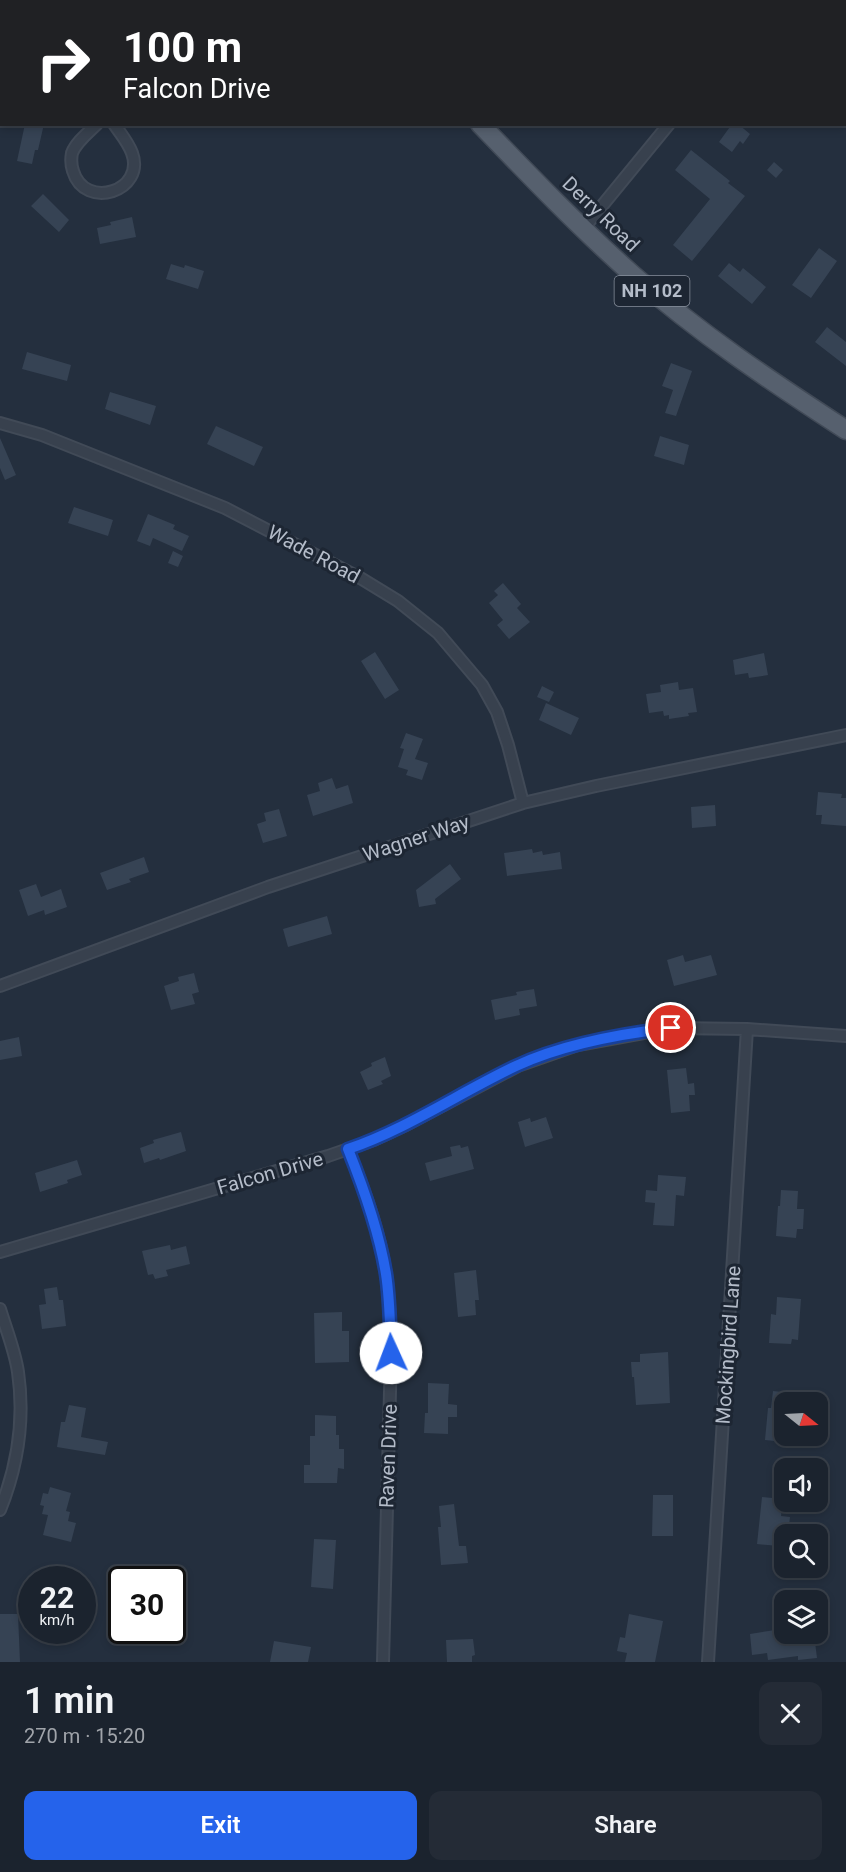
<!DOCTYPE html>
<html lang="en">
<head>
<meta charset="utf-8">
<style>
	:root { --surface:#1b232e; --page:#242b36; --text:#f1f3f6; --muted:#a0a4aa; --line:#39404a; --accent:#2563eb }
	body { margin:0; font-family:Roboto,sans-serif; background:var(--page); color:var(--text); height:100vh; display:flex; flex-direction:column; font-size:22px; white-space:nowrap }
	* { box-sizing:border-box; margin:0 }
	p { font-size:20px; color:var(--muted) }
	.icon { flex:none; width:33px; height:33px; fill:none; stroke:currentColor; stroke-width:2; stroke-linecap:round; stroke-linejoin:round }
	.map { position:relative; height:1662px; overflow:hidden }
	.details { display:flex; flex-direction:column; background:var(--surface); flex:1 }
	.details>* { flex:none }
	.top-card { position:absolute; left:0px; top:0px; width:846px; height:126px; box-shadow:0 3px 9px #0003,0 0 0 2px var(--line); background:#202124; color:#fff; overflow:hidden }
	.needle { width:39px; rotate:108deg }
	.tools { position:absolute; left:774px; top:1392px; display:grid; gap:12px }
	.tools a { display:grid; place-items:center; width:54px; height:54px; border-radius:12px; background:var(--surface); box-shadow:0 3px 9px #0003,0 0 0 2px var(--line); font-size:30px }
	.speed { position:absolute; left:18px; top:1566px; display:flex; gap:12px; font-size:30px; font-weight:700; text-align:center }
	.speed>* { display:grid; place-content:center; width:78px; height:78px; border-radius:50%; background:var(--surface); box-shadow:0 3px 9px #0003,0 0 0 2px var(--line); line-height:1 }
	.speed small { font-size:15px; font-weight:400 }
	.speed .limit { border:3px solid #111; border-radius:9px; background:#fff; color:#111 }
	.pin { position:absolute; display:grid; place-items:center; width:51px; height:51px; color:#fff; margin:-26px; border:3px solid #fff; border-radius:50%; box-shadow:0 2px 6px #0007 }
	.me { position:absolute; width:66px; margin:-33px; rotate:358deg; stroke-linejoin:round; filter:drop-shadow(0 0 4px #0008) }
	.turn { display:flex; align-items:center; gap:21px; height:126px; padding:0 24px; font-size:27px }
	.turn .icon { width:78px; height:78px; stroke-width:2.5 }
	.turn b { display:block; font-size:42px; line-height:51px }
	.round { display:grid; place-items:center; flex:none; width:63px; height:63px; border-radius:12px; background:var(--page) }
	.head { display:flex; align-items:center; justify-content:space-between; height:102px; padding:0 24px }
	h1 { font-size:36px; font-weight:600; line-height:45px }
	.cta { display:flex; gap:12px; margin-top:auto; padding:12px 24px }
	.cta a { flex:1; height:69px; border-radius:12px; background:var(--accent); color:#fff; font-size:24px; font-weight:600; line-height:69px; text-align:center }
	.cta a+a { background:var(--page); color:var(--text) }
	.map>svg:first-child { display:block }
	.building { fill:#364354 }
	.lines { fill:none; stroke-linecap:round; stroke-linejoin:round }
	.minor-casing { stroke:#414a57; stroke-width:14 }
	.primary-casing { stroke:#414a57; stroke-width:21 }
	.minor { stroke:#38414e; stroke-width:10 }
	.primary { stroke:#56606e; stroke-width:18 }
	.route-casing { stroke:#184099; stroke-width:15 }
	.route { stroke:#2563eb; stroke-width:10 }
	.labels { text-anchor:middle; stroke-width:6; stroke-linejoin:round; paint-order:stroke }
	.shield { fill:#1d2633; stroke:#878f9c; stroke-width:1.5 }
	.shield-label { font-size:18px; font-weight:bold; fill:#b4bcc9 }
	.street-label { font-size:20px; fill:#b4bcc9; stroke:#1d2633 }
</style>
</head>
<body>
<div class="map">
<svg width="846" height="1662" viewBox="0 0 846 1662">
	<rect width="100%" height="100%" fill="#242f3e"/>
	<path class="building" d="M25,124H44L38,150H35L32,164L17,161Z
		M732,124H738L750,134L743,144L740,141L732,152L719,142Z
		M691,150L730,181L728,183L745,196L692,261L673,245L710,199L675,170Z
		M774,162L783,170L776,178L767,170Z
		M43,194L69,220L59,232L31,206Z
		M132,217L136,237L100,244L97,228L111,225L110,222Z
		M819,248L837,261L811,298L792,285Z
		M729,263L740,272L743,268L766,287L752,304L718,276Z
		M171,264L184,268L185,265L204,271L198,289L166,279Z
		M827,327L846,342V366L815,342Z
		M27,352L71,365L67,381L22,369Z
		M671,363L692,371L676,416L665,413L673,390L662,386Z
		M110,392L156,406L150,425L105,409Z
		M216,426L263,447L254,466L207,444Z
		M660,436L689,445L684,465L654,456Z
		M0,438L16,475L5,480L0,468Z
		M74,507L113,520L108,536L68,523Z
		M148,514L175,525L173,529L189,536L182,551L153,538L150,546L137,541Z
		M173,551L183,556L178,567L168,563Z
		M503,583L521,604L517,608L530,622L509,639L497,625L503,620L489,603L498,595L494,591Z
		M375,652L399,690L385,699L361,661Z
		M764,653L768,675L749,678L748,673L735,675L733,660Z
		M678,682L679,690L693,688L697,712L688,713L689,716L669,719V715L664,716L663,711L649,713L646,694L661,692L660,685Z
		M542,686L554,692L549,702L537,697Z
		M546,703L579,718L571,735L539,720Z
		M406,733L423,739L415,759L428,763L422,780L406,775L408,770L398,767L404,749L400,748Z
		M332,778L336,789L348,785L353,803L313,816L307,795L320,791L318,783Z
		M818,792L842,794L841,798H846V826L821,824L822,815H816Z
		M715,805L716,826L692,828L691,807Z
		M279,809L287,836L263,843L257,824L266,821L264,813Z
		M532,849L533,853L542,851L543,855L560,852L562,869L507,876L504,853Z
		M144,857L149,872L129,879L131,882L107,890L100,873Z
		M450,864L461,879L435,899L436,904L419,907L416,890Z
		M36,884L41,897L61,889L67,907L45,915L44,910L28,916L19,890Z
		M327,916L332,934L288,947L283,929Z
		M683,955L685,962L711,955L717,975L674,986L667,960Z
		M194,973L199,992L192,994L195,1004L171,1010L164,986L179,981L178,977Z
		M534,989L537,1006L519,1009L520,1015L495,1020L491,1000L517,995L516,992Z
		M19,1037L22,1056L0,1060V1041Z
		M385,1057L391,1076L381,1081L383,1084L368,1090L360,1072L372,1066L371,1063Z
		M686,1068L688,1084L694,1083L695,1095H689L690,1111L671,1113L667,1070Z
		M546,1117L553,1138L525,1147L518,1122L530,1118L531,1122Z
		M181,1132L186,1151L160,1160L159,1158L144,1163L140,1148L154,1143L153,1140Z
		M460,1145L461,1148L468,1146L474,1169L430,1181L425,1163L452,1156L450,1147Z
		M77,1160L82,1175L67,1180L68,1183L40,1192L35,1173Z
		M658,1175L686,1177L684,1196L676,1195L674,1226L653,1225L655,1203L645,1202L646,1190L657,1191Z
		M781,1190L798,1191L797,1209H804L803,1229H797L796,1238L776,1236L778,1206H780Z
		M170,1245L171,1250L186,1246L190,1264L166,1270L168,1276L155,1279L153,1274L148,1275L142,1251Z
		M476,1270L479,1300H475L476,1315L458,1317L454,1273Z
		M57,1287L59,1300H63L66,1326L42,1329L39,1305L46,1304L44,1289Z
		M777,1297L801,1299L798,1340L792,1339L791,1344L769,1343L771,1314L776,1315Z
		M342,1312V1331H349V1362L315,1363L314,1313Z
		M668,1352L670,1403L636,1405L634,1377H632L631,1362H640V1354Z
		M428,1383L449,1384L448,1404L457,1405V1417H448V1434L424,1433L425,1413H428Z
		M773,1391L808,1395V1402H784V1442L765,1440L768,1408H771Z
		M69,1405L86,1408L81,1437L108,1442L105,1455L57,1447L61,1422H65Z
		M315,1415L336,1416V1435H339V1449H344V1469L338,1468L337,1483H304V1465H310V1436H315Z
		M50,1487L71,1493L66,1511L70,1512L68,1521L76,1523L71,1542L43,1535L48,1515L42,1514L44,1506L40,1505L43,1493L48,1494Z
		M653,1495H673V1536H652Z
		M762,1497L783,1499L781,1516L790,1517L788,1534H780L779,1546L757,1544Z
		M454,1504L459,1546H466L468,1563L441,1565L438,1527H441L439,1506Z
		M314,1539L336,1540L333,1589L311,1587Z
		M0,1614H18L20,1662H0Z
		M629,1614L663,1621L655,1662H625L627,1653L617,1651L620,1637L625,1638Z
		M775,1630L776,1634H814L817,1658L798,1660V1656L768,1660L767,1653L752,1655L750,1634Z
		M473,1639L475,1655L472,1656V1662H447L446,1640Z
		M274,1641L311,1647L308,1662H270Z"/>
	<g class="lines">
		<g class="minor-casing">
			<path id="minor" d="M223,2L224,0
				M97,124C89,132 76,142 72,153C71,158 71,165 73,171C85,211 146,191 132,153C128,142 120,133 114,124
				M583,229L669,124
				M0,423L42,435L225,508L362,579L398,601L438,633L482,685L497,712L508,745L523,803
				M0,986L268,887L523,803L596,786L846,735
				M348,1149C364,1189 379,1230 386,1274C390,1300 390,1327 391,1353L383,1662
				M0,1252L328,1156L374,1140L404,1126L518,1066L578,1045L671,1028L747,1029L846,1036
				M0,1309C6,1329 15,1351 18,1372C25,1420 18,1465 0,1510
				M708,1662L747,1029"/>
		</g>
		<g class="primary-casing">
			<path id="primary" d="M359,0L361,2
				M480,124C530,176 579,227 633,275C699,333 772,382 846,430"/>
		</g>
		<use href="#minor" class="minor"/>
		<use href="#primary" class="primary"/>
	</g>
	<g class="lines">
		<g class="route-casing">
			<path id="route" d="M391,1353C390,1327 390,1300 386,1274C379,1231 364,1189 348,1149C407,1129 459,1093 516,1066C563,1044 619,1034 671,1028"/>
		</g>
		<use href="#route" class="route"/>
	</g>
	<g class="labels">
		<rect class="shield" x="614.5" y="276" width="75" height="30" rx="4.5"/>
		<g class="shield-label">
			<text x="652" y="297">NH 102</text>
		</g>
		<g class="street-label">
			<text transform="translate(601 214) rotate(44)" y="7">Derry Road</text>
			<text transform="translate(314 554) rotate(28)" y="7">Wade Road</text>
			<text transform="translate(416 838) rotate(-18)" y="7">Wagner Way</text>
			<text transform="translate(270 1173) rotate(-16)" y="7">Falcon Drive</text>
			<text transform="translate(728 1345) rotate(-86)" y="7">Mockingbird Lane</text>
			<text transform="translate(388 1456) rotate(-88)" y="7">Raven Drive</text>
		</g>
	</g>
</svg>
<div class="tools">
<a><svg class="needle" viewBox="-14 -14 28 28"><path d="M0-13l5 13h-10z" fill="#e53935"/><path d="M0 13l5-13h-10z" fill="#a0a4aa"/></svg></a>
<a><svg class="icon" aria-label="sound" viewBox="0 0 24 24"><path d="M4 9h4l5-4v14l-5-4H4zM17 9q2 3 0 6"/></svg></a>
<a><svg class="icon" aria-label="search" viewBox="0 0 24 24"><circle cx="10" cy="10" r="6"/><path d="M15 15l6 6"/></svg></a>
<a><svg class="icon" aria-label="layers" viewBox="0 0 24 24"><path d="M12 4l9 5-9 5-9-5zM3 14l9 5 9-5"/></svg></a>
</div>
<div class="speed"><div>22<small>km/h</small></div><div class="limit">30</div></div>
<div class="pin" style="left:671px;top:1028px;background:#d93025"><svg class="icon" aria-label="arrive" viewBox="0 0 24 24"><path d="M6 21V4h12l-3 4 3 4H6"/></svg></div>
<svg class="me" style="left:391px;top:1353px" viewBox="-20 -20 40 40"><circle r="19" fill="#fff"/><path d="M0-13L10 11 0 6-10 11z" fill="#2563eb"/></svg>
<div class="top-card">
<div class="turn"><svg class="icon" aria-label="right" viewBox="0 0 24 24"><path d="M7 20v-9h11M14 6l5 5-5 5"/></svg><div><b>100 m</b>Falcon Drive</div></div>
</div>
</div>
<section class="details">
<div class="head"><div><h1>1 min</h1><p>270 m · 15:20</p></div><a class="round"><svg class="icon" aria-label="close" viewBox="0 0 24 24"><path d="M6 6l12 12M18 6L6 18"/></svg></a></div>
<div class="cta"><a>Exit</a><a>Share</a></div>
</section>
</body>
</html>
